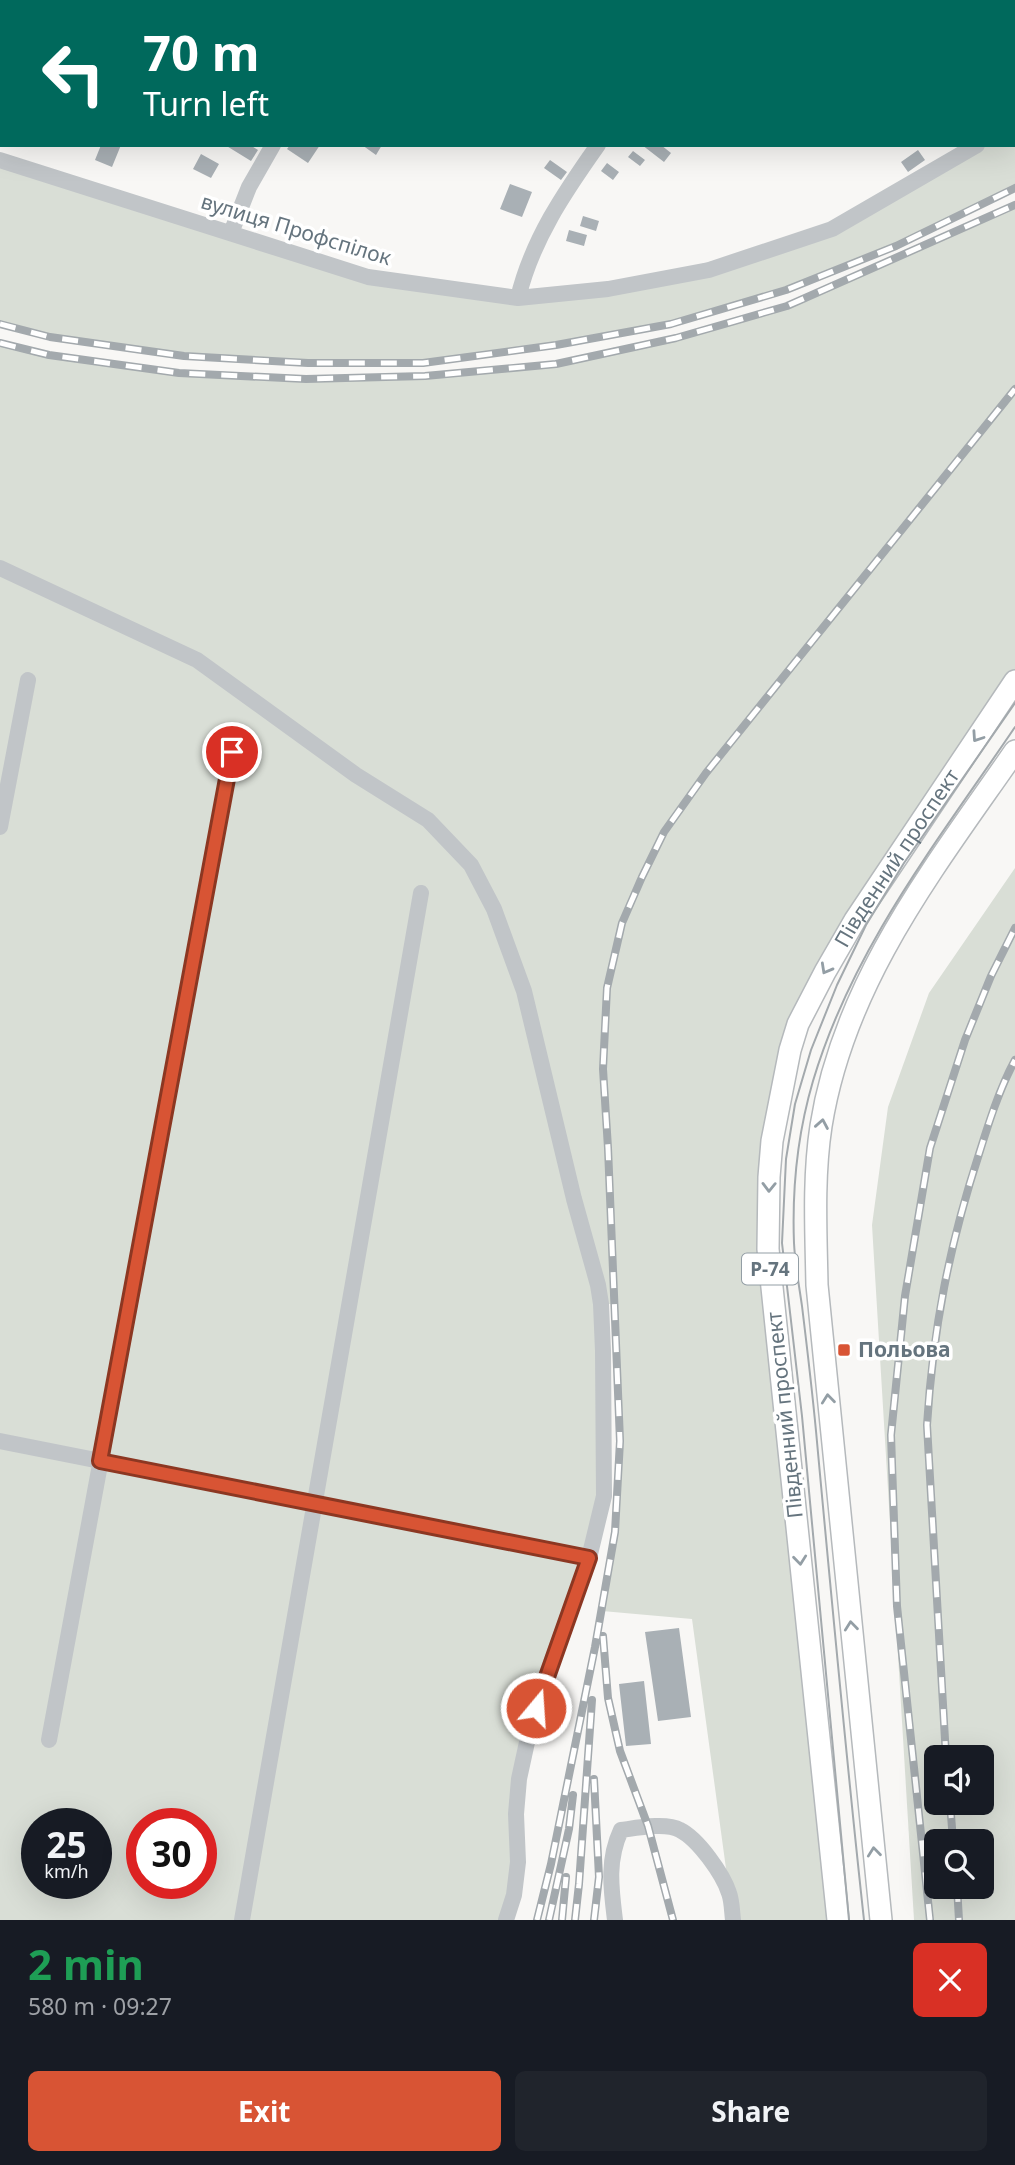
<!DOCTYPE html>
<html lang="en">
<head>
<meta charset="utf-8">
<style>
	:root { --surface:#171b24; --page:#20242c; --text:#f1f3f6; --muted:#9ea1a6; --accent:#d85434 }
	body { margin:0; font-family:"Noto Sans",sans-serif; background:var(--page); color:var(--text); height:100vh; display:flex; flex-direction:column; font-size:26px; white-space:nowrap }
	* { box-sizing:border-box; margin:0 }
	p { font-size:23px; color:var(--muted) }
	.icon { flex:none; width:38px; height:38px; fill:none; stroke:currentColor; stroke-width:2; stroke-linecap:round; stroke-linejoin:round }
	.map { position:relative; height:1920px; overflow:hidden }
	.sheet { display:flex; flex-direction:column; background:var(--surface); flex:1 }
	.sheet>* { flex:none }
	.banner { position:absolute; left:0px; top:0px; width:1015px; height:147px; box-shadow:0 7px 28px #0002; background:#00695c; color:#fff; overflow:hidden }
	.controls { position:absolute; left:924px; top:1745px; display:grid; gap:14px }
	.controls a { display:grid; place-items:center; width:70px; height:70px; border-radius:10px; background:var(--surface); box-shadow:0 7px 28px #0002; font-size:35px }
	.speed { position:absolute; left:21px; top:1808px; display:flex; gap:14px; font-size:35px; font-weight:700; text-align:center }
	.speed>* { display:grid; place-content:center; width:91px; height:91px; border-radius:50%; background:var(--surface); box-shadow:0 7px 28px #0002; line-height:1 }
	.speed small { font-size:18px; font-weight:400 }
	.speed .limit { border:10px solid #d22; background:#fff; color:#111 }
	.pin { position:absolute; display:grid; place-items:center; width:60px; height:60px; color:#fff; margin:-30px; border:4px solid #fff; border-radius:50%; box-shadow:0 2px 7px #0007 }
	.me { position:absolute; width:77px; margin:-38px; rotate:18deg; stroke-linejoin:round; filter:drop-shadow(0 0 5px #0008) }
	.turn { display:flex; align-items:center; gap:24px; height:147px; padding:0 28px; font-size:32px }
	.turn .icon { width:91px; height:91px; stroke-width:2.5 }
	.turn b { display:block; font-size:49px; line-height:60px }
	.round { display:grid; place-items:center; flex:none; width:74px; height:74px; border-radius:10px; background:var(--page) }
	.head { display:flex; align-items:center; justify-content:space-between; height:119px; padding:0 28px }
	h1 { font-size:42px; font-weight:700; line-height:52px; color:#1e9e55 }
	.button { display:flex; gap:14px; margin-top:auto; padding:14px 28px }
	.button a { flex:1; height:80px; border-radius:10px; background:var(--accent); color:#fff; font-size:28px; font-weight:700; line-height:80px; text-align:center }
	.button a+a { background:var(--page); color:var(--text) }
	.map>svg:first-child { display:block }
	.green { fill:#d9ded6; fill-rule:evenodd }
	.building { fill:#a9b0b5 }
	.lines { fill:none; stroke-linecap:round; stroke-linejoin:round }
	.major-casing { stroke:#b5b9bc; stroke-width:24 }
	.minor { stroke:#c1c5c8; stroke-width:16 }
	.major { stroke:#fff; stroke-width:21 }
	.tram { stroke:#a3a9ad; stroke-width:2 }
	.rail-casing { stroke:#a3a9ad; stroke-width:8 }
	.rail { stroke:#fff; stroke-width:5; stroke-dasharray:16; stroke-linecap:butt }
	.oneway { stroke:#939ea5 }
	.route-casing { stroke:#8c3722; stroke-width:18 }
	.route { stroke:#d85434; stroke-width:12 }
	.poi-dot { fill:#d85434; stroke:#fff; stroke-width:2.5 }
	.labels { text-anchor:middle; stroke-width:7; stroke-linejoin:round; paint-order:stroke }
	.shield { fill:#fff; stroke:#939ea5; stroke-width:2 }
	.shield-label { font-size:19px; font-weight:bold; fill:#65747e }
	.street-label { font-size:21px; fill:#65747e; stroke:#fff }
	.poi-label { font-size:21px; font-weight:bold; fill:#65747e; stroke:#fff; text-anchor:start }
</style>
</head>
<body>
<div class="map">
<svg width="1015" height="1920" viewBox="0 0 1015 1920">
	<rect width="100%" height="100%" fill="#f8f7f5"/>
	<path class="green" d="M1015,121V188L1003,196C931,229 859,266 784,290C693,320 600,340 505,352C477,356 449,362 421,363C281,368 136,359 0,324V160L368,277L518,298L608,289L832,229L977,145H1013Z
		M1015,205V681L798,1024L769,1177L838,1920H733L692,1619L602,1611L615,1532L619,1486L620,1441L613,1304H602L604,1496L529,1733L506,1920H0V343L49,355L179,373L306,379L425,376L556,364L676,338L787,306ZM37,1824H96V1883H37ZM142,1824H201V1883H142Z
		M1015,868V1920H914L872,1225L888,1107L929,993ZM982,1757V1802H936V1757ZM982,1841V1886H936V1841Z"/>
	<path class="building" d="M101,145H121L112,167L95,160Z
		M225,145H250L258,150L251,161Z
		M290,145H320L308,163L287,149Z
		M362,145H382L376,155Z
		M642,145H661L671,153L664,162Z
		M918,150L925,160L908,172L901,162Z
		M633,151L645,160L640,166L628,157Z
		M201,154L219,164L211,178L193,169Z
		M550,160L567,172L561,180L544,168Z
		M607,163L619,172L613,180L601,171Z
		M510,184L532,192L522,217L500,209Z
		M583,216L599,221L596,231L580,226Z
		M569,230L587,235L584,246L566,241Z
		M679,1628L691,1717L658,1721L645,1632Z
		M644,1681L651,1744L626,1746L619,1684Z"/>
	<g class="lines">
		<g class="major-casing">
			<g id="major">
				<path id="s1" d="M838,1920L768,1249L769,1177L772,1141L790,1050L798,1024L825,972L855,920L1015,681"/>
				<path d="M881,1920L817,1285C816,1232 813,1178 821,1126C844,981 934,868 1015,751"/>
			</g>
		</g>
		<path class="minor" d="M937,0L939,2
			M28,2L30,0
			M372,2L374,0
			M699,2L700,0
			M1008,2L1009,0
			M0,40L2,37
			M1013,55L1015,57
			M1013,122L1015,121
			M0,160L368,277L518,298L608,289L709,270L832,229L977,145
			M231,233L249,187L273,145
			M518,298C532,240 564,193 598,145
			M0,568L197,660L356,775L428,820L471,865L494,909L524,991L574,1199L598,1285L601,1304L603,1351L604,1496L589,1558L544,1682L529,1733L519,1779L516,1814L518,1862L514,1895L506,1920
			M0,827L28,680
			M0,1441L589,1558
			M49,1740L232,752
			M242,1920L421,893
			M615,1920C611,1888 607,1860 621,1830C636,1828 666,1822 680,1830C698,1839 723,1874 729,1893C732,1901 732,1912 733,1920"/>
		<use href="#major" class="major"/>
		<path class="tram" d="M849,1920L802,1416L782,1243L786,1159L795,1104L811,1050L837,985L866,925L904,863L1015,703
			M864,1920C846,1757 831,1594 816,1431C812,1389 807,1347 802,1306C799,1285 795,1264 794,1243C792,1190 798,1132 813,1081C853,947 938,841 1015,727"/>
		<g class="rail-casing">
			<path id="rail" d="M0,324L50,337L184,356L308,363H423L556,345L671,324L786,290L896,246L1015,188
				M0,343L49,355L179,373L306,379L425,376L556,364L676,338L787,306L1015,205
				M603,1636L608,1698L620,1751L648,1826L673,1920
				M946,1757L927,1425C933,1329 949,1246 979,1154C989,1122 999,1090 1015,1060
				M950,1802L953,1841
				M957,1886L959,1920
				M537,1920L551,1864L595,1647L615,1532L620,1441L608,1148L603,1069L607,988L622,923L642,877L664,832L706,773L1015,389
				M549,1920L569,1829L573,1795
				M562,1920L566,1877
				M575,1920L579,1884L592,1700
				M594,1920L599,1877L594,1779
				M930,1920L897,1606L891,1435L905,1296L930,1148L965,1040L991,976L1015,928"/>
		</g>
		<use href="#rail" class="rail"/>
	</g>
	<defs><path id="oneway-chevron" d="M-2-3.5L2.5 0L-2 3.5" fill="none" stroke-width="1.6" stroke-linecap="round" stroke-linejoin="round" transform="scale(1.75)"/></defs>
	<g class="oneway">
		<use href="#oneway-chevron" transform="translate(977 737) rotate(124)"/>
		<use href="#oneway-chevron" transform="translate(826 969) rotate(119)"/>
		<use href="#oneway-chevron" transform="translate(822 1124) rotate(-80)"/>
		<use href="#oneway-chevron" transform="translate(769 1187) rotate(91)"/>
		<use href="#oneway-chevron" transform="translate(828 1399) rotate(-96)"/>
		<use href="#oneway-chevron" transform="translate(800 1560) rotate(84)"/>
		<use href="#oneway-chevron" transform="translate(851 1626) rotate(-96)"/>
		<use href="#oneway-chevron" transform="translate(874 1852) rotate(-96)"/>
	</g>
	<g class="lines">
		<g class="route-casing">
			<path id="route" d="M232,752L100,1461L589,1558L536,1708"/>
		</g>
		<use href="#route" class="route"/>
	</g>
	<rect class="poi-dot" x="837" y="1343" width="14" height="14" rx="3.5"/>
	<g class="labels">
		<rect class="shield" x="742" y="1253.5" width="56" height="31" rx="5"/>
		<g class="shield-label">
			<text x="770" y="1276">Р-74</text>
		</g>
		<g class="street-label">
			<text transform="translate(296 230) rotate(17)" y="7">вулиця Профспілок</text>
			<text dy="7" stroke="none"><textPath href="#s1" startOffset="1096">Південний проспект</textPath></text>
			<text transform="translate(785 1415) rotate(-96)" y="7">Південний проспект</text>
		</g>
		<g class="poi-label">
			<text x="858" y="1357">Польова</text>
		</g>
	</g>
</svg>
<div class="controls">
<a><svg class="icon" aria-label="sound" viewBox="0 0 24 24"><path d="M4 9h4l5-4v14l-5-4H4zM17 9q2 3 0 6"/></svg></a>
<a><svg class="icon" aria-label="search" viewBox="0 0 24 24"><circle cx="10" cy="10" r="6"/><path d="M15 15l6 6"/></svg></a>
</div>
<div class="speed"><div>25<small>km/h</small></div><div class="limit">30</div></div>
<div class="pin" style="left:232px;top:752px;background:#d93025"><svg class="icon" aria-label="arrive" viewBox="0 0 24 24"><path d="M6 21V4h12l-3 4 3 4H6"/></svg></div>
<svg class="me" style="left:536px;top:1708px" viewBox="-20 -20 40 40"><circle r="17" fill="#d85434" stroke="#fff" stroke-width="3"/><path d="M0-11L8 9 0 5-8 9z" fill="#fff"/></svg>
<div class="banner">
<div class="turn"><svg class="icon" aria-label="left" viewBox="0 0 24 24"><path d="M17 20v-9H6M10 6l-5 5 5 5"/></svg><div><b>70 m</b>Turn left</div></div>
</div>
</div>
<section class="sheet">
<div class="head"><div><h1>2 min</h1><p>580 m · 09:27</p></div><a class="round" style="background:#d93025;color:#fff"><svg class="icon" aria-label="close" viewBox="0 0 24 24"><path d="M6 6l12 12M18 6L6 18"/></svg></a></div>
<div class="button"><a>Exit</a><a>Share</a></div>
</section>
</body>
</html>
